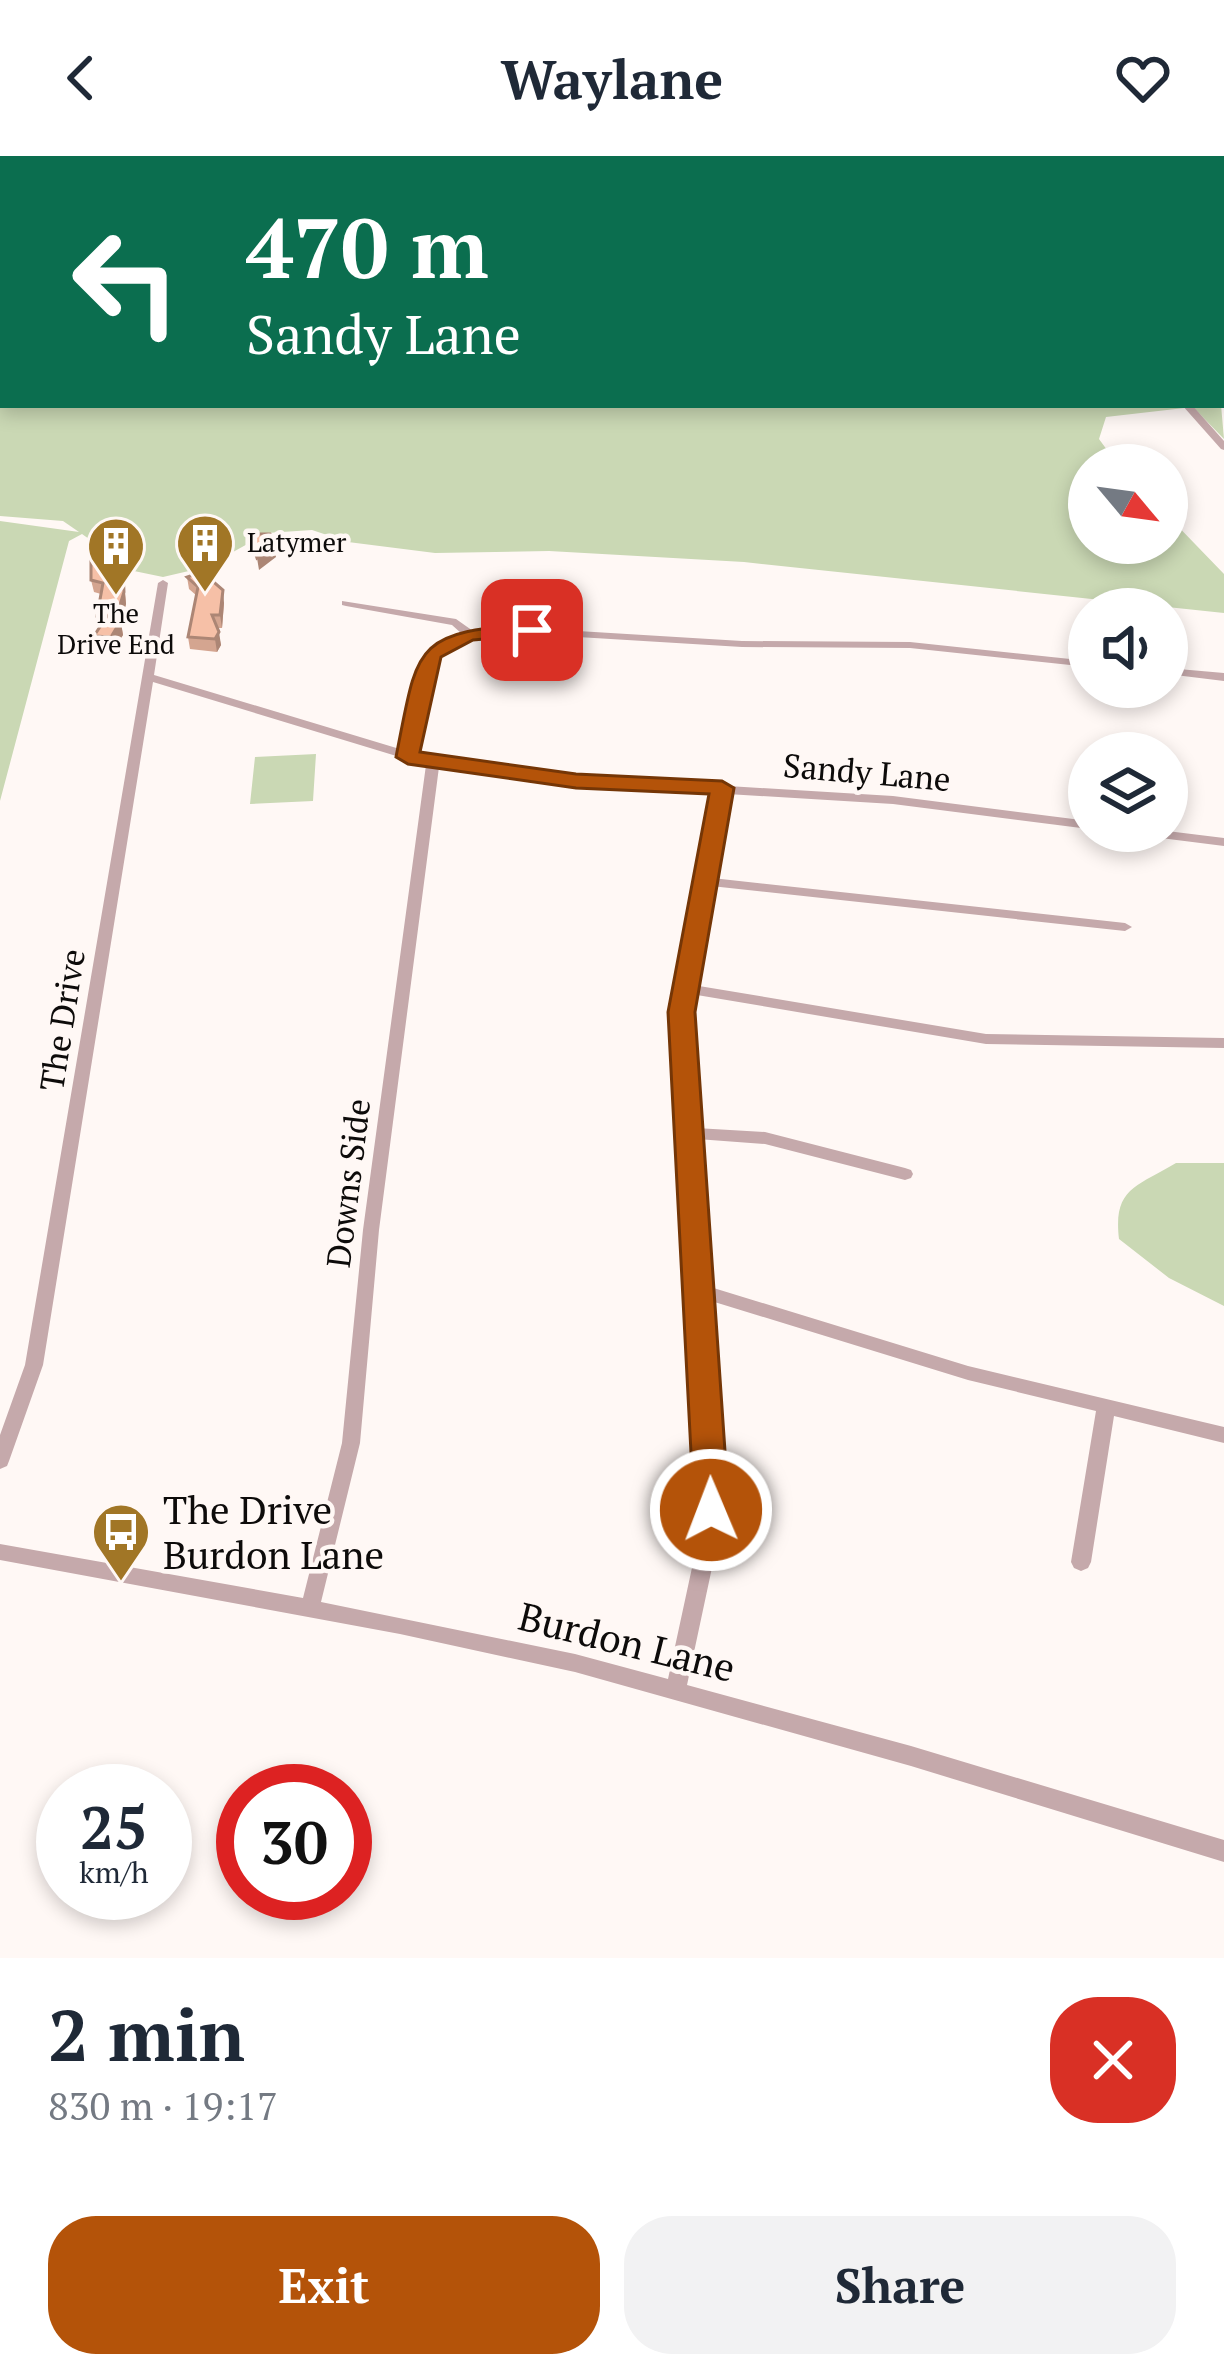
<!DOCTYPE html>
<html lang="en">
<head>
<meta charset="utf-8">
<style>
	:root { --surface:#fff; --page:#f2f2f3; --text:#1f2937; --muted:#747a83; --accent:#b45309 }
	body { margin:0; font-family:"PT Serif",serif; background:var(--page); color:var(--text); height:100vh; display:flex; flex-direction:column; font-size:45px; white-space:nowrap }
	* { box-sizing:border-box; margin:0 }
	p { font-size:39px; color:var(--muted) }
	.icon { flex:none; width:66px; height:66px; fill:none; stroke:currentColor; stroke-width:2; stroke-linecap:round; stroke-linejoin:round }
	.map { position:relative; height:1802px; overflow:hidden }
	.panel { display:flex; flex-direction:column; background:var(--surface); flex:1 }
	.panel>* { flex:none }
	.hud { position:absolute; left:0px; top:0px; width:1224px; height:252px; box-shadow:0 6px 18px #0003; background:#0b6e4f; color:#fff; overflow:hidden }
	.needle { width:78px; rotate:119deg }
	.tools { position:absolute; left:1068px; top:288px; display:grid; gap:24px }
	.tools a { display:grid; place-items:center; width:120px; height:120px; border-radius:50%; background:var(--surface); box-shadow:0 6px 18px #0003; font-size:60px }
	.speed { position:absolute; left:36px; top:1608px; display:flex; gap:24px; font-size:60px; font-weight:700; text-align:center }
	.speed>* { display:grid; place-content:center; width:156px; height:156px; border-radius:50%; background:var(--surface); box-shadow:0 6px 18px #0003; line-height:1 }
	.speed small { font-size:30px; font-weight:400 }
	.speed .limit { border:18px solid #d22; background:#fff; color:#111 }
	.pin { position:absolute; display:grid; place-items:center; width:102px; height:102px; color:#fff; margin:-51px; border-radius:24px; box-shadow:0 6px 18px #0006 }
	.me { position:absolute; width:132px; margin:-66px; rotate:359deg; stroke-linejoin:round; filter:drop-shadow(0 0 9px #0008) }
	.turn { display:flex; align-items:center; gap:42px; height:252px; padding:0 48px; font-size:54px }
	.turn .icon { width:156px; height:156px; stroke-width:2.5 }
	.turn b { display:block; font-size:84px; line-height:102px }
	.round { display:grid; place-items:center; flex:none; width:126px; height:126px; border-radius:48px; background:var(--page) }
	.headline { display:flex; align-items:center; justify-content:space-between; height:204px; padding:0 48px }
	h1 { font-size:72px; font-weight:800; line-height:90px }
	.cta { display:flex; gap:24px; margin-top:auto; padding:24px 48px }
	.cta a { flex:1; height:138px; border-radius:48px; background:var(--accent); color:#fff; font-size:48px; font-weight:800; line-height:138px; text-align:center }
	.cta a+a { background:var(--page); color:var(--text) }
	header { display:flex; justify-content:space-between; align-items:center; height:156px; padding:0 48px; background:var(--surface); font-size:54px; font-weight:800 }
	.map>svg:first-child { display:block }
	.green { fill:#cad8b4 }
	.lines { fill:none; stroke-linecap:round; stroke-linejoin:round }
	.minor { fill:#c5a9ab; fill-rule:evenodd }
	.wall { fill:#d4a590 }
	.shaded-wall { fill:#ac8675 }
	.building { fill:#f6c0a7; stroke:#ac8675; stroke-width:3 }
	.route { fill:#b45309; stroke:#753606; stroke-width:3 }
	.labels { text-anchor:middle; stroke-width:9; stroke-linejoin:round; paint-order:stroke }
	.far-poi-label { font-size:27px; fill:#0d0b0a; stroke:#fff8f5; text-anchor:start }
	.street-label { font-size:33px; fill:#0d0b0a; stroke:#fff8f5 }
	.near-poi-label { font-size:39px; fill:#0d0b0a; stroke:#fff8f5; text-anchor:start }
	.near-street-label { font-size:39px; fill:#0d0b0a; stroke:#fff8f5 }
</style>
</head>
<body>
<header><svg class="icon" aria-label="back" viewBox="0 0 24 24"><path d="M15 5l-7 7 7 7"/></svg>Waylane<svg class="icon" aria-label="heart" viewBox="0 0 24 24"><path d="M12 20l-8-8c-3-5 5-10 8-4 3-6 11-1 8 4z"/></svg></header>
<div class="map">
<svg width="1224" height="1802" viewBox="0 0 1224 1802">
	<rect width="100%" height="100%" fill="#fff8f5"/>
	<path class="green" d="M0,184L3,249H1221L1224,283L1193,251L1106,261L1099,283L1118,309H1089V387H1167V359L1224,418V457L744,406L549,395L435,397L348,386L312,374L267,377L206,411L163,421L134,415L82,378L69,385L0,645V365L79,376L63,365L0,360Z
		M316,598L313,645L250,648L255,601Z
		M1176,1007H1224V1150L1169,1122L1119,1083C1113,1032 1136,1031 1176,1007Z"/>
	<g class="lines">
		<path class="minor" d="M336,0H370L355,3H321Z
			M781,0H794L786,3H773Z
			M835,0H845L849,3H839Z
			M3,26V30L0,31V27Z
			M0,148H3V154H0Z
			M1182,249H1192L1224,285V294L1221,293Z
			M163,424L168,427L154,519L403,594L422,503L451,481L462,478L452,469L346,450L342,449V445L456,463L473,475L496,470L742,485L910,486L1089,505V511L910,492L742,491L496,476L459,485L433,504L415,598L434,603L576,621L717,630L722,627L728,630L893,640L1089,665V673L893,648L727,638L712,722L1125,767L1132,771L1125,775L711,730L693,829L986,878L1224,882V892L986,888L691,838L688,856L696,972L765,976L905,1012L911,1014L913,1018L911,1022L905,1024L765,988L697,983L707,1130L968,1210L1224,1271V1287L1114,1260L1091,1406L1088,1412L1081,1415L1074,1412L1071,1406L1096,1255L968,1224L708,1144L721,1333L713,1407L687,1529L911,1590L1224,1684V1706L911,1610L575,1516L400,1478L0,1404V1388L303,1442L342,1287L363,1074L426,609L153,526L43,1209L9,1305L7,1310L0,1313V1279L25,1209L158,427ZM439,611L576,629L715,637L679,828L676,832L678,835L674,856L703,1333L693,1407L668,1523L575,1498L321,1446L360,1287L379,1074Z
			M1167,512L1224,517V525L1167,518Z
			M1130,675H1167L1224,682V690L1137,679Z"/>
	</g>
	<path class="wall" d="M123,414L126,448L121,467L123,479L114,493L97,492L94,480L100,471L97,460L101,438L94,436L91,424Z
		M187,421L224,447L222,472H217L221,489L217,496L190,493L188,481L197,440L189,433Z"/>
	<path class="shaded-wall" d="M274,389L276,401L259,414L257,402Z
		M123,414L126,448L121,467L123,479L114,493L111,481Z
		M223,434L224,447L222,472L220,459Z
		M219,476L221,489L217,496L215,483Z"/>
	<path class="building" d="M249,378H270L274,389L257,402Z
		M91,396L123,414L124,436L115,465L120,466L111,481L94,480L107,460H97L103,427L91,424Z
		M202,416L223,434L220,459H212L219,476L215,483L188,481L198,431L187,421Z"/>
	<path class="route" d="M532,468L542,474L539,478L473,484L441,501L420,596L576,618L722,625L734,632L695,856L729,1354L723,1365L711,1369L699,1365L694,1354L668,856L709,638L576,632L408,608L396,601C418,490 412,476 532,468Z"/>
	<defs>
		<g id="building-pin" transform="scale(3)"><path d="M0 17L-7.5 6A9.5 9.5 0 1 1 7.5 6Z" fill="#a17626" stroke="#fff8f5"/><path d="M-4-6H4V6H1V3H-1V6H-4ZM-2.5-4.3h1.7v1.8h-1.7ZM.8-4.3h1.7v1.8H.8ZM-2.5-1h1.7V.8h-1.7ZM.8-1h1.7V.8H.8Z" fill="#fff"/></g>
		<g id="bus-pin" transform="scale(3)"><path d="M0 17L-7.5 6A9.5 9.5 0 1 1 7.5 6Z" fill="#a17626" stroke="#fff8f5"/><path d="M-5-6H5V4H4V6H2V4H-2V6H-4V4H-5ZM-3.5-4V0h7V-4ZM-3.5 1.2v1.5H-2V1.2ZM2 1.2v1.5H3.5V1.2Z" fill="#fff"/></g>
	</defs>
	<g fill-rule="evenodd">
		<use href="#building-pin" x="205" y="387"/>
		<use href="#building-pin" x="116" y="390"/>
		<use href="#bus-pin" x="121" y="1376"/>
	</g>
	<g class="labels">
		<g class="far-poi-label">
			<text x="247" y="396">Latymer</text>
			<text x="116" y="467" text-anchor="middle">The<tspan x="116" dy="31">Drive End</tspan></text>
		</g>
		<g class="street-label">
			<text transform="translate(867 616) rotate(5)" y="12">Sandy Lane</text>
			<text transform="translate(62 864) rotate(-81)" y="12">The Drive</text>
			<text transform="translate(348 1027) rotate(-83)" y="12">Downs Side</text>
		</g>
		<g class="near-poi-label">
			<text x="163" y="1368">The Drive<tspan x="163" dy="45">Burdon Lane</tspan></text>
		</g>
		<g class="near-street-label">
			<text transform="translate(627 1486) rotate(14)" y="14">Burdon Lane</text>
		</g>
	</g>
</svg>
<div class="tools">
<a><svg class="needle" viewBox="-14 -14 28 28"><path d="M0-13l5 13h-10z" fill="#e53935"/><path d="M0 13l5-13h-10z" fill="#747a83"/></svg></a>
<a><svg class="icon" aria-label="sound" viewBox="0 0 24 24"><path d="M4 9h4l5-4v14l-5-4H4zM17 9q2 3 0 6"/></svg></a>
<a><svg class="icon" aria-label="layers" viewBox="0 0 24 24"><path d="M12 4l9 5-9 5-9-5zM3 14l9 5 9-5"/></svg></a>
</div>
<div class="speed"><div>25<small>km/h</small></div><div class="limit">30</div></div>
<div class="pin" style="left:532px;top:474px;background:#d93025"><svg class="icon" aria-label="arrive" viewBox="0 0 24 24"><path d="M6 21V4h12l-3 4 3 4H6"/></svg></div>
<svg class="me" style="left:711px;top:1354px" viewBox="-20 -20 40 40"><circle r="17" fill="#b45309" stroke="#fff" stroke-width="3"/><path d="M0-11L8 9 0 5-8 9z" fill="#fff"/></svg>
<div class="hud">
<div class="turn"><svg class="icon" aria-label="left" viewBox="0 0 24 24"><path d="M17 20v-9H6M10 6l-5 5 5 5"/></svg><div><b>470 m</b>Sandy Lane</div></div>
</div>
</div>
<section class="panel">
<div class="headline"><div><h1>2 min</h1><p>830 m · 19:17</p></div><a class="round" style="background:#d93025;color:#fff"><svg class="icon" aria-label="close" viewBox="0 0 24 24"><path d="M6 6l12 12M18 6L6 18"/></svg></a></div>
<div class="cta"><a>Exit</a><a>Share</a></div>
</section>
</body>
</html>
